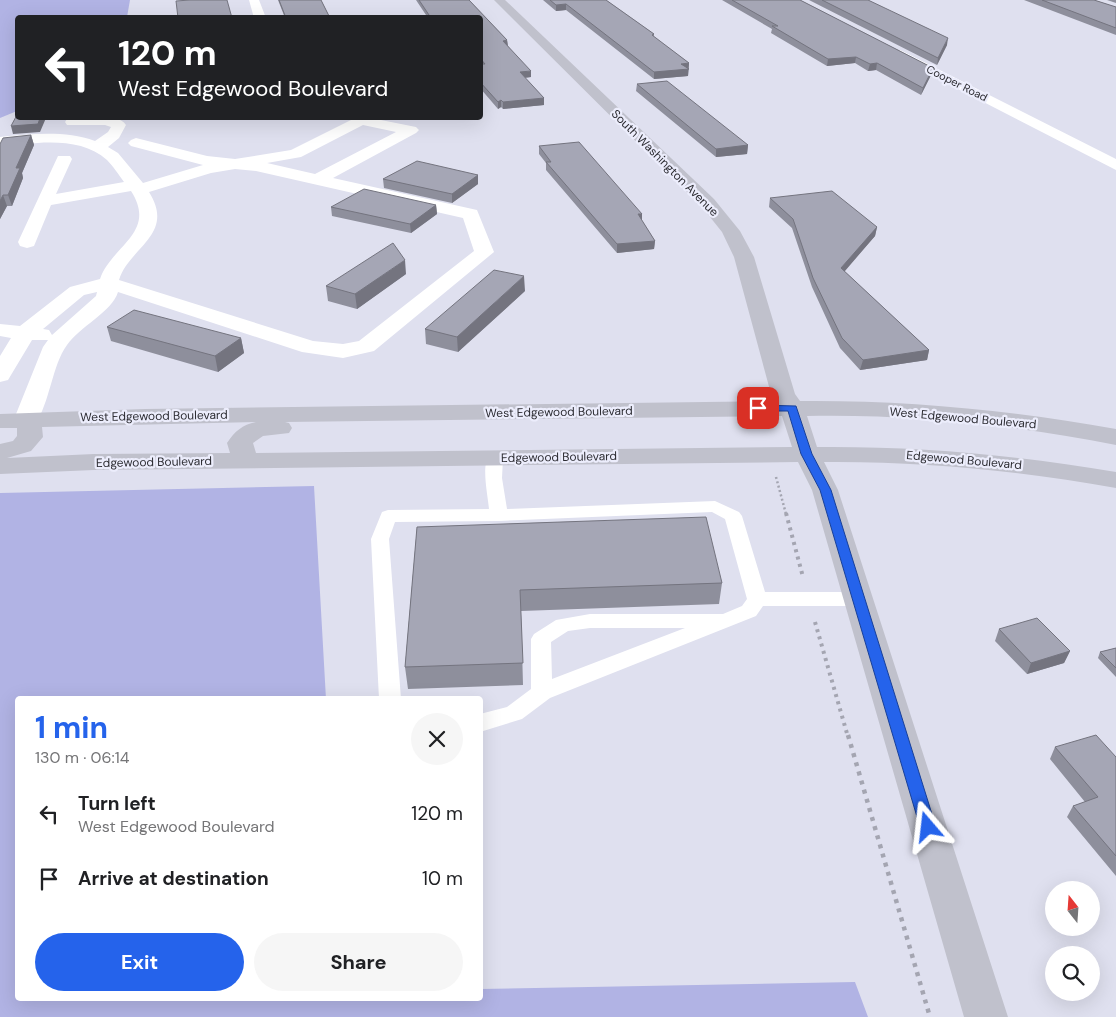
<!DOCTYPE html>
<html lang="en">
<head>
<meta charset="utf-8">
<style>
	:root { --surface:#fff; --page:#f6f6f6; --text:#202124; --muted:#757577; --accent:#2563eb }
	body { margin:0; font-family:"DM Sans",sans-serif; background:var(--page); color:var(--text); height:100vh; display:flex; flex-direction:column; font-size:19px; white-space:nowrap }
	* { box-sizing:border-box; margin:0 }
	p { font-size:16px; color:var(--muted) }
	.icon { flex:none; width:28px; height:28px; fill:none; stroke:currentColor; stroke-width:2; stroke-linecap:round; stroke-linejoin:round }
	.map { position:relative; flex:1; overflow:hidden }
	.sheet { position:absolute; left:15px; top:696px; width:468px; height:305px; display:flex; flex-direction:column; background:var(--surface); border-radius:5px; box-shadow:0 5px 20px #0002 }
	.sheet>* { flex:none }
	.guide { position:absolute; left:15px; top:15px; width:468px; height:105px; border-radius:5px; box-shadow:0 5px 20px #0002; background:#202124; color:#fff; overflow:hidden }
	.needle { width:32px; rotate:343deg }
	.buttons { position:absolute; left:1045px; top:881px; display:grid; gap:10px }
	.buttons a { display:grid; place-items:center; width:55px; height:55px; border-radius:50%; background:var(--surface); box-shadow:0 5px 20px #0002; font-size:25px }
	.pin { position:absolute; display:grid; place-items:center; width:42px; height:42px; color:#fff; margin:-21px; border-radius:10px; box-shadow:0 2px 8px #0006 }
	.me { position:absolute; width:55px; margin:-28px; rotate:343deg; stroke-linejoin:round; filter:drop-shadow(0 0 4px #0008) }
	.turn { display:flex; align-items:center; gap:18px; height:105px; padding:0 20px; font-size:22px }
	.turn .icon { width:65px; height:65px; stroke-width:2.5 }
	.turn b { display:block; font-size:35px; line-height:42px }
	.round { display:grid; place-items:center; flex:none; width:52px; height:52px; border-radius:26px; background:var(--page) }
	.head { display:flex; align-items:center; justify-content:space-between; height:85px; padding:0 20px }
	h1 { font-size:30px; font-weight:700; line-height:38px; color:var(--accent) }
	.cta { display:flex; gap:10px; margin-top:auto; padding:10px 20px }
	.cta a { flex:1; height:58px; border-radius:30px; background:var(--accent); color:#fff; font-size:20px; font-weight:700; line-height:58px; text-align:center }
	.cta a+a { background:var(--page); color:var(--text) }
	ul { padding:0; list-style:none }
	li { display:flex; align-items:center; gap:15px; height:65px; padding:0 20px }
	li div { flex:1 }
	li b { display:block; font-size:19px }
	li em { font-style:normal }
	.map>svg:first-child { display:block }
	.green { fill:#b1b3e4 }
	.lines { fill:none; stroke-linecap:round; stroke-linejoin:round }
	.path-far2 { stroke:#a4a5b1; stroke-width:2.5; stroke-dasharray:2 2.5; stroke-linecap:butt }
	.path-far1 { stroke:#a4a5b1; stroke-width:4; stroke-dasharray:3 4.5; stroke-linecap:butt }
	.path { stroke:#a4a5b1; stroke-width:4.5; stroke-dasharray:4 5.5; stroke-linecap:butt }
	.lane { fill:#fff; fill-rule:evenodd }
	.street { fill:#fff; fill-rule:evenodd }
	.secondary { fill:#c0c1cc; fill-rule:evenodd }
	.wall { fill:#8e8f9c }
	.shaded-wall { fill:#74747f }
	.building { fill:#a5a6b5; stroke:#74747f }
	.route { fill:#2563eb; stroke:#184099 }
	.labels { text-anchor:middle; stroke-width:4.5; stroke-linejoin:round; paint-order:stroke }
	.far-street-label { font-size:11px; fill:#2c2c32; stroke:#ecedfc }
	.street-label { font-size:12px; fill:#2c2c32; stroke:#ecedfc }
</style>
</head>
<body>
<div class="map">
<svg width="1116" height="1017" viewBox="0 0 1116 1017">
	<rect width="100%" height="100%" fill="#dfe0ef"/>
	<path class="green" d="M0,0H130L127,17L18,18L17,111L0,118Z
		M314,486L326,699H18V999H480V989L855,982L868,1017H0V493Z"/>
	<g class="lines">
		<path class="path-far2" d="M776,477L786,514"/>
		<path class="path-far1" d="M786,513L803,577
			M815,622L848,737"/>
		<path class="path" d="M848,735L930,1017"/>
		<path class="lane" d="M495,453L501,455L503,458L502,478L507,509L715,501L739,512L742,516L765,592H858L865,594L868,599L865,604L858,606H763L756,616L550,698L522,719L480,732V714L507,707L531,689V639L534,634L556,620L590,614H723L742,606L747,599L725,519L712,512L499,521L395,522L389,539L401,699H379L371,539L382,512L388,510L489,509C488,496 481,466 489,455ZM590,628H685L552,679L551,642L568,631Z"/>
		<path class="street" d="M249,0H259L266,18H254Z
			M900,50L1116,159V170L896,57L894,54Z
			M73,118C87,118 117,112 126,125L119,138L108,147L118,153L143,183L203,165L131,146L128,143L131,140L136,138L207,156L235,159L291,150L355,118H371L416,127L419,130L416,133L333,178L477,210L494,252L374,351L343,358L302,352L118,292C112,312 79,327 67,345C52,365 50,403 35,424L26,426L17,424L14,419L43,347L48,340H32L8,380L0,382V356L11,338L0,336V324L20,326L70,287L100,279C111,246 158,233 131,191L51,205L34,246L27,248L20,246L18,242L58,156H70L72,159L56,194L124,182C119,175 113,166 107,160C79,135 34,143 0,147V137C31,134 65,130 95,141L108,132L111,127L105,125H67L65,122L67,119ZM363,125L396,132L315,174L267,163L301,157ZM235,169L256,171L463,218L474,251L359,341L343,344L313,341L119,280C129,247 176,235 149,192L211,173ZM97,292L96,296L52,335L49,330L43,329L84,295Z"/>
		<path class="secondary" d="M494,0H505L714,199L740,231L754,257L795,394L800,401C905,400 1012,410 1116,429V445C1015,425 910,414 807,416L817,447C917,446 1017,455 1116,472V488C1020,471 922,461 824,462L838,490L1008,1017H964L812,490L798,462L94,470L0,474V444L13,441L17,436V428H0V414L145,409L776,401L771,394L734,257L722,232L702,207ZM782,416L792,447L256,453L253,443L263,436L289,433L292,428L289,423L285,422ZM256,422C242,425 235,431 227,443L230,453L94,454L7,458L31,451L43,437L42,427Z"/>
	</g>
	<path class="wall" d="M278,0H321L330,18H285Z
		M416,0H469L507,40L508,46L531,77L525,78L544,98V105L503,109L501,107L498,109L480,88V18H428Z
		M543,0H606L654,34V37L689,63L688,76L654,79L566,10L556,11Z
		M722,0H800L933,68L931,75L921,95L876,70L868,71L855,63L827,66L771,33L772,29Z
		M809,0H868L947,45L937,65Z
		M1024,0H1094L1116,7V35Z
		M1107,0H1116V3Z
		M637,84L748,145L747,154L716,157L636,91Z
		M31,135L34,145L22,173L23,178L12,206H7L0,219V144Z
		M539,146L642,221L655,241L654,249L617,253L546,170V163L539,154Z
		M478,175V184L452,203L384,188L383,179Z
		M770,198L877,227L875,236L844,271L929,350L927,360L860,370L840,348L812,287L792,228L769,207Z
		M436,205L437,214L411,233L332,216L331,207Z
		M406,274L357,309L328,301L326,286Z
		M525,291L458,352L426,344L425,329Z
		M107,327L241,338L244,353L218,372L111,341Z
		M417,527L722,583L719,604L521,611L523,685L408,689L405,667Z
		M999,629L1070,651L1064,663L1027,674L995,641Z
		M1116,648V677L1098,658L1100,652Z
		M1055,747L1116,757V876L1067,817L1073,806L1085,802L1050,759Z"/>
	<path class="shaded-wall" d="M566,4V10L556,11V5Z
		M948,38L947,45L937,65L938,58Z
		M507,40L508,47L503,41Z
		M856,57L855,63L827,66L828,59Z
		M689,63L688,76L654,79V72L681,64Z
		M877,63L876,70L868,71L870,64Z
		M933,68L931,75L921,95L923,88Z
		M531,71V77L520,78V72Z
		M544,98V105L503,109V102Z
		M501,100V107L498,109V102Z
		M40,118H46L40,132L13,134L11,126Z
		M31,135L34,145L22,173L23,178L12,206L8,195L16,168Z
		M748,145L747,154L716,157V149Z
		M478,175V184L452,203V194Z
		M3,195L7,206L0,219V201Z
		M436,205L437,214L411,233L410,224Z
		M638,214H642V222Z
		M877,227L875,236L839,278L841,268Z
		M655,241L654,249L617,253V244Z
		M405,260L406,274L357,309L355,294Z
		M524,276L525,291L458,352L457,337Z
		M241,338L244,353L218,372L215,356Z
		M929,350L927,360L860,370L863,360Z
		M1070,651L1064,663L1027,674L1031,663Z"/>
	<path class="building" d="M190,0H227L232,18H178L176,1Z
		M279,0H321L330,18H286Z
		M419,0H469L507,40L503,41L531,71L520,72L544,98L503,102L501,100L498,102L480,82V64H485L480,58V18H431Z
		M550,0H606L654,34L652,35L689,63L681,64L689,69L654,72L566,4L556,5Z
		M732,0H800L933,68L923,88L877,63L870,64L856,57L828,59L772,26H778Z
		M822,0H868L948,38L938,58Z
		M1042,0H1094L1116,7V28Z
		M667,81L748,145L716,149L637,84Z
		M18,113V118H40L38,124L11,126Z
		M31,135L16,168H20L8,195H3L0,201V144L3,138Z
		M579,142L642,214H638L655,241L617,244L546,162H551L539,146Z
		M417,161L478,175L452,194L383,179Z
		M364,189L436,205L410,224L331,207Z
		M832,191L877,227L841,268L929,350L863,360L842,338L813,278L793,219L770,198Z
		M393,243L405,260L355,294L326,286Z
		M494,270L524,276L457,337L425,329Z
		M134,310L241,338L215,356L107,327Z
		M706,517L722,583L520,590L523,663L405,667L417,527Z
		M1037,618L1070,651L1031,663L999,629Z
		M1116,648V668L1100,652Z
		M1096,735L1116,757V856L1073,806L1098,797L1055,747Z"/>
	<path class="route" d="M758,405L796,406L812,454L831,490L936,827L933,832L928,834L922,832L920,827L820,490L801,454L788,411H754V406Z"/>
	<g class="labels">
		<g class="far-street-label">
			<text transform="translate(957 83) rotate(27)" y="4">Cooper Road</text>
		</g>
		<g class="street-label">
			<text transform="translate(665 163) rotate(45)" y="4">South Washington Avenue</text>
			<text transform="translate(559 412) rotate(-1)" y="4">West Edgewood Boulevard</text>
			<text transform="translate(154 416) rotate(-1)" y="4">West Edgewood Boulevard</text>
			<text transform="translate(963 418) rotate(5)" y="4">West Edgewood Boulevard</text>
			<text transform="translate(559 457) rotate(-1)" y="4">Edgewood Boulevard</text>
			<text transform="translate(964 460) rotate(5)" y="4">Edgewood Boulevard</text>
			<text transform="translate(154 462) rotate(-1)" y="4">Edgewood Boulevard</text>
		</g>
	</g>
</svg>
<div class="buttons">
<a><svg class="needle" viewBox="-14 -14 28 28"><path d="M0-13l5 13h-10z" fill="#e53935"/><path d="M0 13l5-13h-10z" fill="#757577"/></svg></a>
<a><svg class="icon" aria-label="search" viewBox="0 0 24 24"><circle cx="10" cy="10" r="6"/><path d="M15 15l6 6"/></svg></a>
</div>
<div class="pin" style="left:758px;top:408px;background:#d93025"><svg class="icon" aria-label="arrive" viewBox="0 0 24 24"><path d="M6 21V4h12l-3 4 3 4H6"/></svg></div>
<svg class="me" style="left:928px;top:827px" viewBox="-20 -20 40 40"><path d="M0-17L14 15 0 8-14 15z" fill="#2563eb" stroke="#fff" stroke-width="4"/></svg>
<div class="guide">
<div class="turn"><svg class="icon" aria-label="left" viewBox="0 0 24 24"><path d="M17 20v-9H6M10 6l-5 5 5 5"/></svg><div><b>120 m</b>West Edgewood Boulevard</div></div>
</div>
<section class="sheet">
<div class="head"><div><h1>1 min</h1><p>130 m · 06:14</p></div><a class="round"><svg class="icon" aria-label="close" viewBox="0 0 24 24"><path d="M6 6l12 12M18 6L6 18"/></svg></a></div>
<ul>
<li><svg class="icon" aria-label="left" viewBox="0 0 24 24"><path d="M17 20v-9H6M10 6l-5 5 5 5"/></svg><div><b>Turn left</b><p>West Edgewood Boulevard</p></div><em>120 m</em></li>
<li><svg class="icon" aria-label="arrive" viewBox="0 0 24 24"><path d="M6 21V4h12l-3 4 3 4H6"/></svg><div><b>Arrive at destination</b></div><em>10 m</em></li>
</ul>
<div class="cta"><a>Exit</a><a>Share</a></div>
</section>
</div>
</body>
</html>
